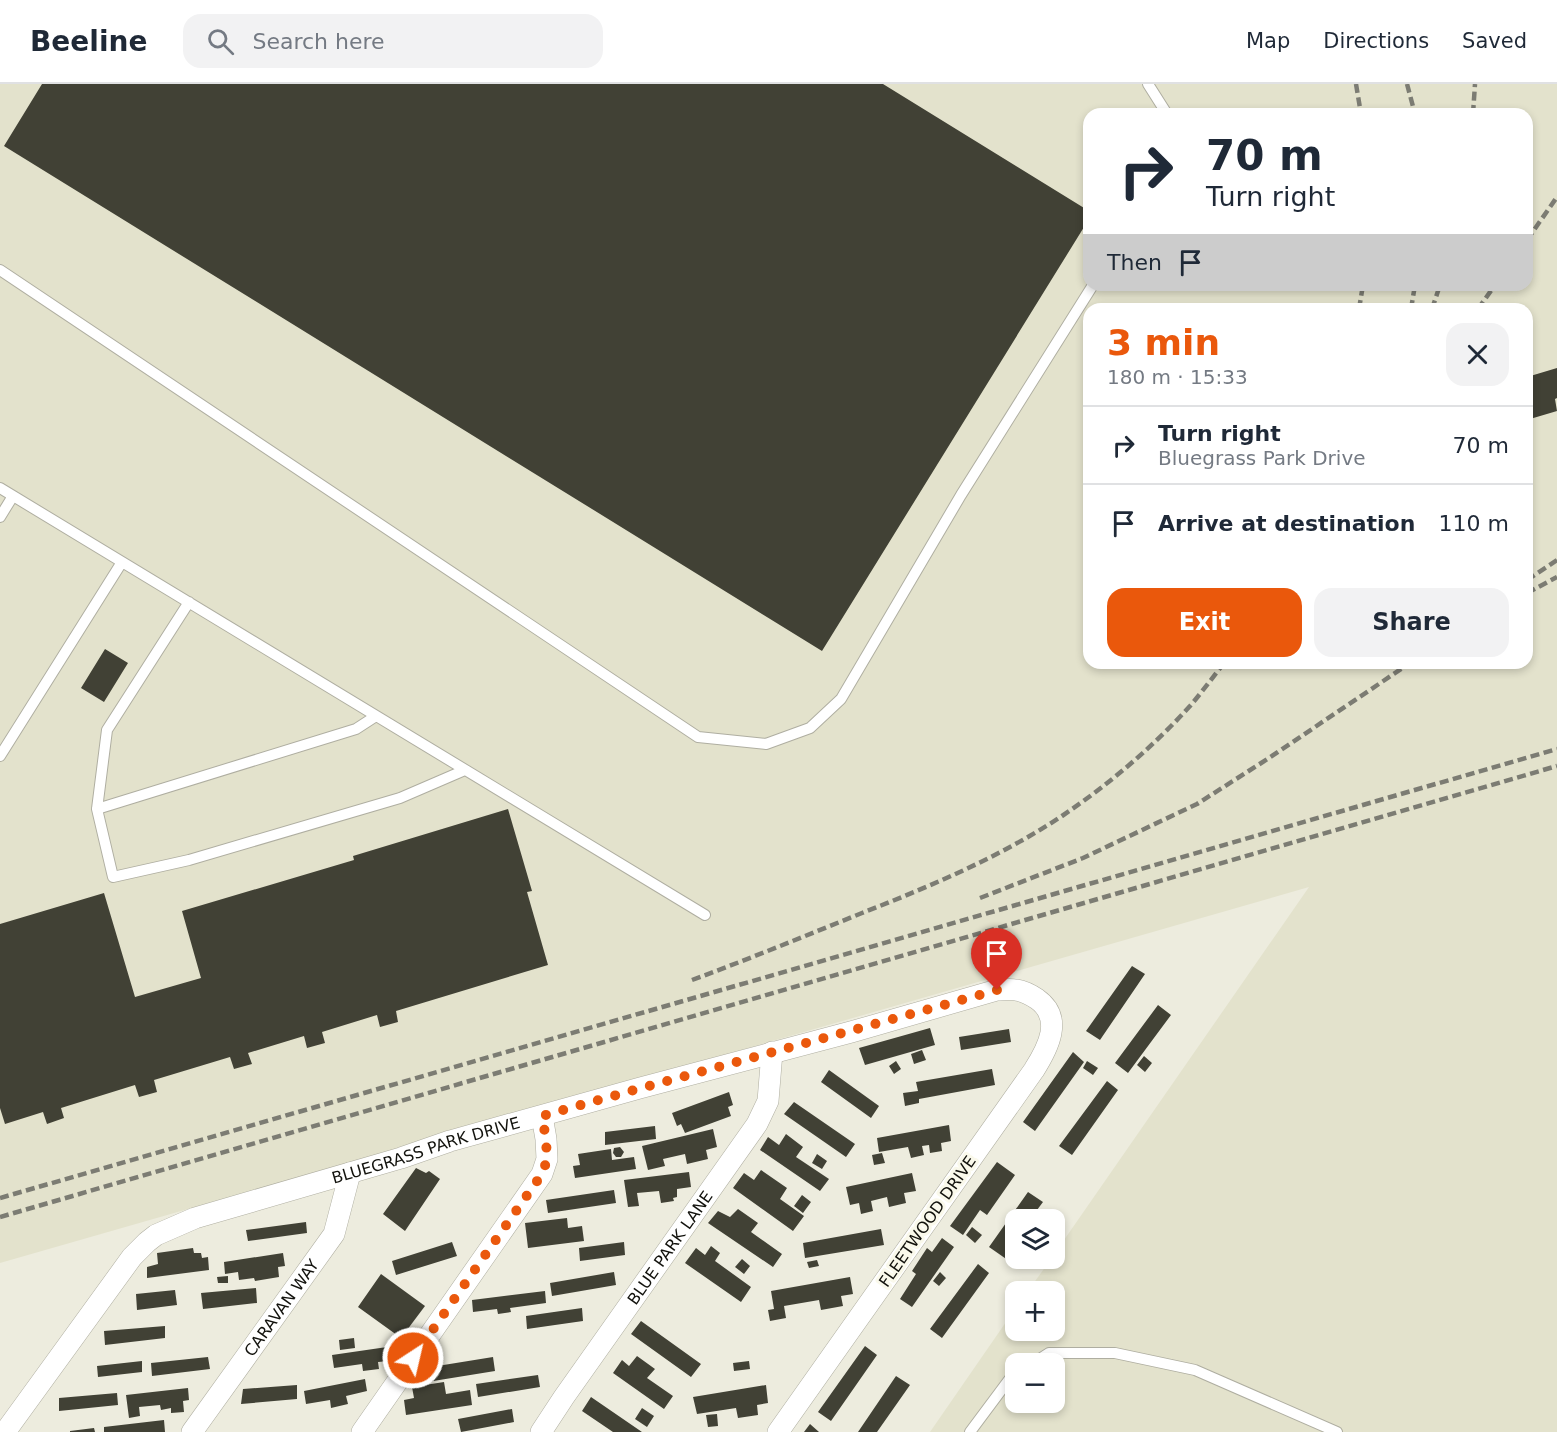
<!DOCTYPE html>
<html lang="en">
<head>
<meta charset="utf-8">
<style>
	:root { --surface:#fff; --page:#f2f2f3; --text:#1f2937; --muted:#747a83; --line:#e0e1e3; --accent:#ea580c }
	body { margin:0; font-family:"DejaVu Sans",sans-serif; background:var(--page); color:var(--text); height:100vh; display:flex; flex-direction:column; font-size:22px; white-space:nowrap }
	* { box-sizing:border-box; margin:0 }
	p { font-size:20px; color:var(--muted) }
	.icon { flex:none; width:33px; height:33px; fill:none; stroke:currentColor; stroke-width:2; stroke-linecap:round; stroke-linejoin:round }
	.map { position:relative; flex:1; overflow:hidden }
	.panel { position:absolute; left:1083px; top:219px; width:450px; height:366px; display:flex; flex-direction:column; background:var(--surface); border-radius:18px; box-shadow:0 3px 9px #0003 }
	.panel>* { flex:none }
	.banner { position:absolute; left:1083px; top:24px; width:450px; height:183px; border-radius:18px; box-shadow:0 3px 9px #0003; background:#fff; color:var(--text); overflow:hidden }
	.fabs { position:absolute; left:1005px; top:1125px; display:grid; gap:12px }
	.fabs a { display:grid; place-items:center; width:60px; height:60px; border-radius:12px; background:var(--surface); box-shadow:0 3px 9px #0003; font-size:30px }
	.pin { position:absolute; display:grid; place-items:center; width:51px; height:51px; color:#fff; margin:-62px -26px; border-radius:50% 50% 50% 0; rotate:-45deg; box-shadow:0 0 6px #0007 }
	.pin .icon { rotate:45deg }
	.me { position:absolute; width:66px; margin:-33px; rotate:35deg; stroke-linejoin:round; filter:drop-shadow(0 0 4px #0008) }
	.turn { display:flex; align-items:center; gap:21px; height:126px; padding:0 24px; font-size:27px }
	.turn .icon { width:78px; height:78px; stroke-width:2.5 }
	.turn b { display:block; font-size:42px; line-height:51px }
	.then { display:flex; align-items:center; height:57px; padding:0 24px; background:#0003; gap:12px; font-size:22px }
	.round { display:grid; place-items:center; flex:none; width:63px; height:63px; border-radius:18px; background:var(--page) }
	.overview { display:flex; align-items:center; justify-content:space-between; height:102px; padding:0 24px }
	h1 { font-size:36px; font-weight:800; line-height:45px; color:var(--accent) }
	.action { display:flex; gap:12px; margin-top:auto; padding:12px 24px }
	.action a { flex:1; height:69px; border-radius:18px; background:var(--accent); color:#fff; font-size:24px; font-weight:800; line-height:69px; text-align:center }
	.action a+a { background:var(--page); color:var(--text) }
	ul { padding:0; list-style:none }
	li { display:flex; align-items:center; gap:18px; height:78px; padding:0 24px; border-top:2px solid var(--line) }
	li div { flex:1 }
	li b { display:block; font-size:22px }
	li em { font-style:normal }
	header { display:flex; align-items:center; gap:36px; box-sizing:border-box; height:84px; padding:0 30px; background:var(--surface); border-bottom:2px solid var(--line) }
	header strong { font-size:28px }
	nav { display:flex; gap:33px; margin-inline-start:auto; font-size:21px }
	.search { width:420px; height:54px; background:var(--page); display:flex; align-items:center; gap:15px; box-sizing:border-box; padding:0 21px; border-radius:18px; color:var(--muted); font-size:22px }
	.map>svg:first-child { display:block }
	.built { fill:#e3e2cc; fill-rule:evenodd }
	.building { fill:#414135 }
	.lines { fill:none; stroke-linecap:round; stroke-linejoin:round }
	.service-casing { stroke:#afaea1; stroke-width:12 }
	.minor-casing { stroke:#afaea1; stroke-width:22 }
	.service { stroke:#fff; stroke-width:10 }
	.minor { stroke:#fff; stroke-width:21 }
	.rail { stroke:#7c7c73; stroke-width:4.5; stroke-dasharray:9 4.5; stroke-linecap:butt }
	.route { stroke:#ea580c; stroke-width:10; stroke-dasharray:0 18 }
	.labels { text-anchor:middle; stroke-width:6; stroke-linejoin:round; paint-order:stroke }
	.street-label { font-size:16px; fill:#12120d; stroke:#faf9eb }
</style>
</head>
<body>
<header>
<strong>Beeline</strong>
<div class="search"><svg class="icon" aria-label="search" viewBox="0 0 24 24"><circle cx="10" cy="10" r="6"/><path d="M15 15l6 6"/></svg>Search here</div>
<nav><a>Map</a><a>Directions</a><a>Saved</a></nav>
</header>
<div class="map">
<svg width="1557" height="1348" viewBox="0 0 1557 1348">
	<rect width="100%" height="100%" fill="#edecde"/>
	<path class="built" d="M0,0H1557V1348H930L1015,1225L1016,1246H1054V1208L1028,1207L1051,1175L1054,1174L1055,1169L1309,803L0,1179ZM1089,30H1527V201H1089ZM1089,225H1527V579H1089ZM1016,1280H1054V1318H1016Z"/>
	<path class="building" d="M42,0H883L1089,127V135L822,567L4,62Z
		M1557,284V314L1555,315L1557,327L1530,335L1527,326V293Z
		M105,565L128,579L104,618L81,604Z
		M508,725L532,807L527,808L548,881L396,927L398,938L380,943L377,931L322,948L325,959L307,964L304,952L248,969L252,980L234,985L230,973L154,996L157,1008L139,1013L135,1001L61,1024L64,1034L47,1040L43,1028L5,1040L0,1024V840L104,809L135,913L201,894L182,827L354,776L353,772Z
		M1132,882L1145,890L1100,956L1086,947Z
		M1158,921L1171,931L1128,989L1115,979Z
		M930,944L935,961L865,981L859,964Z
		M1009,945L1011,958L961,966L959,953Z
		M922,966L926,976L914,980L911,970Z
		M1073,968L1084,978L1035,1047L1023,1038Z
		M1144,972L1152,979L1145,988L1137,981Z
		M896,977L901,985L894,990L889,982Z
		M1087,977L1098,984L1093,991L1083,984Z
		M992,985L995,1001L919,1015V1019L905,1022L903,1009L918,1007L916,998Z
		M829,986L879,1022L871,1034L821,998Z
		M1107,997L1118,1006L1072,1071L1059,1062Z
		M729,1008L733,1021L728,1023L731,1032L685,1049L681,1040L677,1042L672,1029Z
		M794,1018L855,1060L846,1073L784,1030Z
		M949,1041L951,1057L941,1059L942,1067L930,1069L929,1061L922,1062L924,1071L911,1074L908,1063L879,1068L877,1054Z
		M655,1042L656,1055L605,1061V1048Z
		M713,1045L717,1063L706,1066L708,1075L687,1080L685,1070L663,1075L665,1082L648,1086L642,1062Z
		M786,1050L803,1063L796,1073L829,1095L820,1107L760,1066L768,1053L779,1061Z
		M620,1063L624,1068L621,1073H616L613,1069L614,1064Z
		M611,1065L612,1076L634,1073L636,1085L575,1094L573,1082L580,1081L578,1070Z
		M882,1069L885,1079L874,1081L872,1071Z
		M817,1070L827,1077L822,1085L812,1079Z
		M997,1078L1015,1091L987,1131L980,1126L963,1151L950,1142Z
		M416,1084L426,1089L429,1087L440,1095L405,1147L383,1130Z
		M761,1086L787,1104L780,1115L804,1132L793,1147L733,1104L744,1089L754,1096Z
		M689,1088L691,1103L677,1105V1113L673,1114L674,1117L661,1119L659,1107L637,1109L639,1122L628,1123L624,1096Z
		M912,1089L916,1107L904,1109L906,1119L889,1123L887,1113L871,1117L873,1127L861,1130L859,1119L850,1121L846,1103Z
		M614,1106L616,1119L548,1129L546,1116Z
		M1028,1108L1043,1118L1037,1126L1050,1136H1016V1156L1009,1165L1016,1169V1174L1012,1179L989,1163Z
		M802,1111L811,1118L803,1129L794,1122Z
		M738,1125L758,1139L751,1148L782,1170L773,1183L708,1139L718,1127L730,1133Z
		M567,1134L568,1144L582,1142L584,1157L528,1164L525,1139Z
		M306,1138L307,1149L248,1157L246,1146Z
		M972,1143L982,1151L975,1159L966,1151Z
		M881,1145L884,1161L805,1174L803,1159Z
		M942,1154L954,1163L912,1223L900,1215L916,1190L912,1187L927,1164L932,1168Z
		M452,1158L457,1172L396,1191L392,1177Z
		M624,1158L625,1171L580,1177L579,1164Z
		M711,1162L720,1169L715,1177L751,1203L741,1218L685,1179L696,1164L705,1171Z
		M193,1164L194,1169H201L202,1174L208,1173L209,1186L147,1194V1183L158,1180L157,1169Z
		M283,1169L285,1182L278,1183L279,1193L255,1197L254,1194L239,1196L238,1188L225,1190L224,1178Z
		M742,1175L750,1182L744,1190L735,1183Z
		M817,1176L819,1182L809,1184L807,1178Z
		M978,1180L989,1189L942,1254L930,1245Z
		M614,1188L616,1201L552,1212L550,1199Z
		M940,1188L946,1194L939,1202L933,1197Z
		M381,1190L425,1222L401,1254L358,1223Z
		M228,1192V1199H218L217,1193Z
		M850,1193L853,1210L841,1212L843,1222L821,1226L819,1216L784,1222L786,1234L770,1237L768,1226L774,1225L771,1207Z
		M256,1204L257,1219L203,1225L201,1209Z
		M175,1206L177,1221L137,1226L136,1210Z
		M545,1207L546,1219L510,1224L511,1228L498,1230L497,1225L473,1228L472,1216Z
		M582,1224L583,1237L527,1245L526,1232Z
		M641,1237L701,1280L691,1293L631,1250Z
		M165,1242V1254L105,1261L104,1247Z
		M354,1254L355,1264L340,1266L339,1256Z
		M865,1262L877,1271L831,1337L818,1328Z
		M387,1263L389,1277L378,1278L379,1285L363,1287L362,1280L334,1284L332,1271Z
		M637,1272L655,1285L647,1294L673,1312L664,1325L613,1289L622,1276L629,1282Z
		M208,1273L210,1285L152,1292L151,1279Z
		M493,1273L495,1287L427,1298L425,1284Z
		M142,1277V1288L98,1293L97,1282Z
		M749,1277L750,1285L734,1287L733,1279Z
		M538,1291L540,1303L478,1313L476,1300Z
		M896,1292L910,1301L877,1348H858Z
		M365,1295L367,1307L346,1312L348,1320L331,1324L330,1316L306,1320L304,1307Z
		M444,1298L446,1310L470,1306L472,1321L406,1331L404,1316L414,1314L412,1303Z
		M297,1301V1315L241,1320L243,1305Z
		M766,1301L768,1319L757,1321L758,1331L738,1334L736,1324L697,1330L693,1313Z
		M188,1304L189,1316L183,1317L184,1328L171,1329V1324L161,1326L160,1321L139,1323L140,1332L129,1334L126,1311Z
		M117,1309L118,1321L59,1327V1314Z
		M591,1313L642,1348H613L582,1327Z
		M642,1324L654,1332L647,1343L635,1335Z
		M512,1325L514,1338L461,1348L458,1335Z
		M717,1330L718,1342L708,1343L706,1331Z
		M164,1336L165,1348H104V1343Z
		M810,1340L819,1348H804Z
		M94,1344L95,1348H70V1347Z"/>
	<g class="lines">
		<g class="service-casing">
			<path id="service" d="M1148,0L1167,30
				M0,186L698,653L766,660L810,644L841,615L961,411L1093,201
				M0,404L705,831
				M0,433L13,412
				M376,632L356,645L97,725L113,793L189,776L400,714L465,686
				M0,672L122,478
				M97,725L107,646L189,518
				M1032,1280L1049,1269H1115L1195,1286L1337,1348
				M970,1348L1011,1293L1016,1290"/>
		</g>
		<g class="minor-casing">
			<g id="minor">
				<path id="s1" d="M5,1348L132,1173L147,1158L156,1151L195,1134L401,1074L450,1057L640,1004L851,948L997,906C1003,906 1010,905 1016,906C1023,907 1031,911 1037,915C1064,934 1048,964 1034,986L778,1348"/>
				<path id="s2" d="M192,1348L334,1150L350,1089"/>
				<path d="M362,1348L542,1090L547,1075L546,1055L542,1032"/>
				<path id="s3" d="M541,1348L564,1313L757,1040L768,1017L772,968"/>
			</g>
		</g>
		<use href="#service" class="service"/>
		<use href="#minor" class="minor"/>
		<path class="rail" d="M1356,0L1361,30
			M1407,0L1415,30
			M1473,30L1475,0
			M1527,156L1557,113
			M1359,225L1363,201
			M1411,225L1415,201
			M1432,225L1440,201
			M1478,225L1495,201
			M1527,496L1557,476
			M1527,509L1557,493
			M980,814L1083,774L1197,720L1269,674L1410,579
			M692,896C749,875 805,852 862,829C931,802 1000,773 1062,732C1108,701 1153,663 1190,622C1202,608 1213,593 1224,579
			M0,1114L1557,665
			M0,1133L1557,682"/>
	</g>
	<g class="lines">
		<path class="route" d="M413,1274L542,1090L547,1076L546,1055L542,1032C693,989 845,949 997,906"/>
	</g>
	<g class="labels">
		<g class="street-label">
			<text dy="6" stroke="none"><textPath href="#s1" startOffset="532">BLUEGRASS PARK DRIVE</textPath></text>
			<text transform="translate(927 1137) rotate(-55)" y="6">FLEETWOOD DRIVE</text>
			<text dy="6" stroke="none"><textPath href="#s3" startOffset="225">BLUE PARK LANE</textPath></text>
			<text dy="6" stroke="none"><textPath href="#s2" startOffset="153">CARAVAN WAY</textPath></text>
		</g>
	</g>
</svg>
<div class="fabs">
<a><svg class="icon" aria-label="layers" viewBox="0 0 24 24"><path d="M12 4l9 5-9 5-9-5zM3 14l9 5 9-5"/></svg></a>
<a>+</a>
<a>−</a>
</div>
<div class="pin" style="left:997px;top:906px;background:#d93025"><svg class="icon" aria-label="arrive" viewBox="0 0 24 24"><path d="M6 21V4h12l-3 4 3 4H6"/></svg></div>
<svg class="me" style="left:413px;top:1274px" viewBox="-20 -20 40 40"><circle r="17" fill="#ea580c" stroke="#fff" stroke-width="3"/><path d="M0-11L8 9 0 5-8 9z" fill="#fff"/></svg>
<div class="banner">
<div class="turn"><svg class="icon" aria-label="right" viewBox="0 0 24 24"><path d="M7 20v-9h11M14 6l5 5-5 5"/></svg><div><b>70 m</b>Turn right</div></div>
<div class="then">Then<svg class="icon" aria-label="arrive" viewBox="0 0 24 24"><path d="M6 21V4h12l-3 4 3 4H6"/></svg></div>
</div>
<section class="panel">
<div class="overview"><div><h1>3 min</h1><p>180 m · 15:33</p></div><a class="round"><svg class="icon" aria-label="close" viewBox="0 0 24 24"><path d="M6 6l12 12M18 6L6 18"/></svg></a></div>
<ul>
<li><svg class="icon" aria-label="right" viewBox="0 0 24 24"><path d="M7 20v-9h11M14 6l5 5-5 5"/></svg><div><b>Turn right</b><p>Bluegrass Park Drive</p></div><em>70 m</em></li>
<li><svg class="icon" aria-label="arrive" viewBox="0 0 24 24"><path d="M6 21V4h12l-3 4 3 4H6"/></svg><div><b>Arrive at destination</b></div><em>110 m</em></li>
</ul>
<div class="action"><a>Exit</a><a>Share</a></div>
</section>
</div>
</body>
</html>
